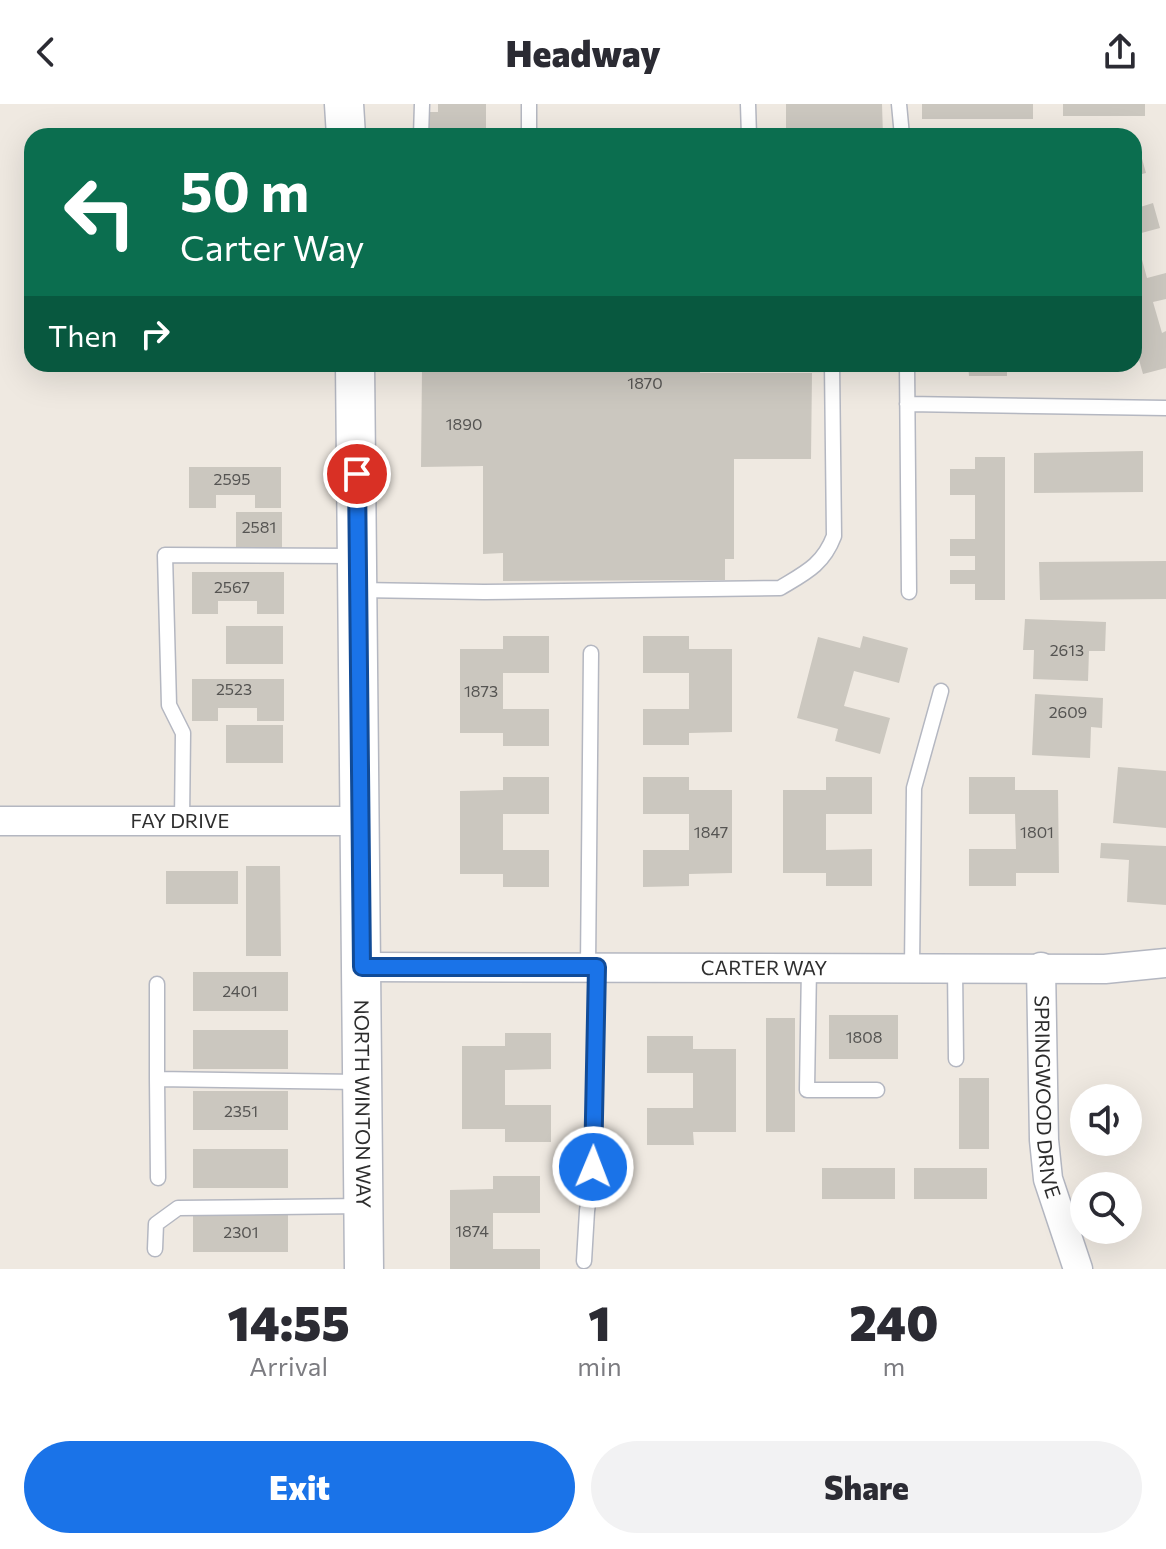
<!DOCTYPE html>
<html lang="en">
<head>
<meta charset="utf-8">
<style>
	:root { --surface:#fff; --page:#f2f2f3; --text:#2b2b33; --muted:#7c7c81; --accent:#1a73e8 }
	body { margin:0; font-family:Commissioner,sans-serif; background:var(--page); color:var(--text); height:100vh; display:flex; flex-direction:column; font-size:30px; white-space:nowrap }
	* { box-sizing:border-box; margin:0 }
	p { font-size:26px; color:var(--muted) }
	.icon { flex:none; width:44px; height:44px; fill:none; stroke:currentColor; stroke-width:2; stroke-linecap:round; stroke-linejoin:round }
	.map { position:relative; height:1165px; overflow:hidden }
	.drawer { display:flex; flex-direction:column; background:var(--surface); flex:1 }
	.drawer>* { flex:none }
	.banner { position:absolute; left:24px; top:24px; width:1118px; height:244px; border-radius:24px; box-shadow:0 8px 32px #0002; background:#0b6e4f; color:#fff; overflow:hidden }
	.controls { position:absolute; left:1070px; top:980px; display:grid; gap:16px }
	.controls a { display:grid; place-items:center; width:72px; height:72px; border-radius:50%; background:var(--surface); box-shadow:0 8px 32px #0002; font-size:40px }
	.pin { position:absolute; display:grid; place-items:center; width:68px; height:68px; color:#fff; margin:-34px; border:4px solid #fff; border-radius:50%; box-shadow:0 2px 8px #0007 }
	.me { position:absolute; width:88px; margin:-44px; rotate:1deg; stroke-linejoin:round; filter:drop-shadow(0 0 6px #0008) }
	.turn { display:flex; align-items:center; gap:28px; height:168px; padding:0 24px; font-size:36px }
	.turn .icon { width:104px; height:104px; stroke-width:2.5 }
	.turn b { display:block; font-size:56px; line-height:68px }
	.then { display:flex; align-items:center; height:76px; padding:0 24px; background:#0003; gap:16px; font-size:30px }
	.eta { display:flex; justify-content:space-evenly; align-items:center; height:136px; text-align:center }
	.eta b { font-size:48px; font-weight:800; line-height:56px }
	.cta { display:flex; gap:16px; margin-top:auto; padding:16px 24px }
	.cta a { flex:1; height:92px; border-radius:48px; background:var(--accent); color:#fff; font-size:32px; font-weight:800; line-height:92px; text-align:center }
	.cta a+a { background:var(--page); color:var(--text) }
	header { display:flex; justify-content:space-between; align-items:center; height:104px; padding:0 24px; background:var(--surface); font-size:36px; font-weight:800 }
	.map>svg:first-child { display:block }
	.building { fill:#cbc7bf }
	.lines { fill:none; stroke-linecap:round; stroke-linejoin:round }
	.service-casing { stroke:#b4b7c1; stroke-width:17 }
	.minor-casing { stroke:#b4b7c1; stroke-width:31 }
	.secondary-casing { stroke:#b4b7c1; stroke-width:41 }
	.service { stroke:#fff; stroke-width:14 }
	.minor { stroke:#fff; stroke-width:28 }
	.secondary { stroke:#fff; stroke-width:38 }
	.route-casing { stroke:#114b97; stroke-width:20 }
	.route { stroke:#1a73e8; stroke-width:14 }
	.labels { text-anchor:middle; stroke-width:8; stroke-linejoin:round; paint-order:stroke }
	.number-label { font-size:16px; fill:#555452 }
	.street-label { font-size:20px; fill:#2e2e2e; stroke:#fff }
</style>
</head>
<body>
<header><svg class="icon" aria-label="back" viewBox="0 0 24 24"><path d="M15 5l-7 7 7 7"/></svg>Headway<svg class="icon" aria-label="share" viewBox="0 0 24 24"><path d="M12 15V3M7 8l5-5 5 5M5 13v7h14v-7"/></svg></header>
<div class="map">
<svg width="1166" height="1165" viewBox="0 0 1166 1165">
	<rect width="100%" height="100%" fill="#efe9e1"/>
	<path class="building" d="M438,0H486V32H420V8H438Z
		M786,0H882L883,32H786Z
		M922,0H1033V15H922Z
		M1063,0H1145V12H1063Z
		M1139,44L1146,69L1134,72V46Z
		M1153,99L1160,124L1134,131V105Z
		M1141,152L1147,174L1166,169V195L1153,198L1162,229L1166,227V264L1143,270L1134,238V154Z
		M523,260H700V269H812L811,355H734V455H725V476L503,477V449L483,450V362L421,363L422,265L523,266Z
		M968,260H1007V272H969Z
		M1143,347V388L1034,389V349Z
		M975,353H1005V496H975V480H950V466H975V452H950V435H975V391H950V365H975Z
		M189,363H281V404H255V391H216V404H189Z
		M236,408H282V445L236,446Z
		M1166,457V495L1040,496L1039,458Z
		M192,468H284V510H257V497H218V510H192Z
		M1025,515L1106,518L1105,547H1089L1088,577L1033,575L1034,546H1023Z
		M226,522H283V560H226Z
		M503,532H549V569H503V605H549V642H503V629H460V545H503Z
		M643,532H689V545H732V628L689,629V641H643V605H689V569H643Z
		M863,532L908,544L899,579L854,567L844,602L890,614L880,650L835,637L838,625L797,614L818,533L860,544Z
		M192,575H284V617H257V604H218V617H192Z
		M1035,590L1103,594L1102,624L1091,623L1090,654L1032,651Z
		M226,621H283V659H226Z
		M1118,663L1166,667V724L1113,719Z
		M503,673H549V710H503V746H549V783H503V770H460V687L503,686Z
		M643,673H689V686H732V769L689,770V782L643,783V746H689V710H643Z
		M826,673H872V710H826V746L872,745V782H826V769H783V686H826Z
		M969,673H1015V686H1058L1059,769H1016V782H969V745H1016L1015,710H969Z
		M1101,739L1166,742V801L1127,798L1129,756L1100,754Z
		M246,762H280L281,852H246Z
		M166,767H238V800H166Z
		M193,868H288V907H193Z
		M829,911H898V955H829Z
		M766,914H795V1028H766Z
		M193,926H288V965H193Z
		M505,929H551V965L505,966V1001H551V1038H505V1025H462V942H505Z
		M647,932H693V945H736V1028H693L694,1041H647V1004H693V969H647Z
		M959,974H989V1045H959Z
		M193,987H288V1026H193Z
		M193,1045H288V1084H193Z
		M822,1064H895V1095H822Z
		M914,1064H987V1095H914Z
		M493,1072H540V1109H493V1145H540V1165H450V1086L493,1085Z
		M193,1109H288V1148H193Z"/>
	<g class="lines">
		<g class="service-casing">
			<path id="service" d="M748,0L749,32
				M899,0L902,32
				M421,32L422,0
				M529,32V0
				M907,260L909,488
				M907,300L1166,304
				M359,486L484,488L780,484C805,469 823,461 834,432L832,260
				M182,717L183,629L169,601L165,451L354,452
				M588,863L591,549
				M809,863L807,986H877
				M912,863L914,684L941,587
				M955,863L956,955
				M157,880V975
				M158,1074L157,975L359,978
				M155,1145L156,1120L178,1104L364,1102
				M584,1157L587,1107L593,1063L597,863"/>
		</g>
		<g class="minor-casing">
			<g id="minor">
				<path id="s1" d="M0,717H361"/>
				<path id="s2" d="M362,863L1105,865L1166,859"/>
				<path id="s3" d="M1041,863L1044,1036L1048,1075L1078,1165"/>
			</g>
		</g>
		<g class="secondary-casing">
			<g id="secondary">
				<path d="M344,0L346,32"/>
				<path id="s4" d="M355,260L364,1165"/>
			</g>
		</g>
		<use href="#service" class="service"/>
		<use href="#minor" class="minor"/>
		<use href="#secondary" class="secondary"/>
	</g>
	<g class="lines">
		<g class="route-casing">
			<path id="route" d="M357,370L362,863H597L593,1063"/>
		</g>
		<use href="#route" class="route"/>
	</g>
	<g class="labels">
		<g class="number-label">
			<text x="645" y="285">1870</text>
			<text x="464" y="326">1890</text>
			<text x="232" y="381">2595</text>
			<text x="259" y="429">2581</text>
			<text x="232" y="489">2567</text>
			<text x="1067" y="552">2613</text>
			<text x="234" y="591">2523</text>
			<text x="481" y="593">1873</text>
			<text x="1068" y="614">2609</text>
			<text x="711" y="734">1847</text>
			<text x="1037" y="734">1801</text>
			<text x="240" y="893">2401</text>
			<text x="864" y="939">1808</text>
			<text x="241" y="1013">2351</text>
			<text x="472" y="1133">1874</text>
			<text x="241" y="1134">2301</text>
		</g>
		<g class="street-label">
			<text dy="7" stroke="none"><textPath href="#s1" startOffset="180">FAY DRIVE</textPath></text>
			<text dy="7" stroke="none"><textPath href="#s2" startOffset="402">CARTER WAY</textPath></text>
			<text dy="7" stroke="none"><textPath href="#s3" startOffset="130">SPRINGWOOD DRIVE</textPath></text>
			<text dy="7" stroke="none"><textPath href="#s4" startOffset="740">NORTH WINTON WAY</textPath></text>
		</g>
	</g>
</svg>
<div class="controls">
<a><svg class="icon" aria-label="sound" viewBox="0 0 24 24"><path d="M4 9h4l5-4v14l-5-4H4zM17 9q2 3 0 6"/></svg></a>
<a><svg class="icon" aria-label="search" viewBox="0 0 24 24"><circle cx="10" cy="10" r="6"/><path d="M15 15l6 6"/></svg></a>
</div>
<div class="pin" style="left:357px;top:370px;background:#d93025"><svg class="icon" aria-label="arrive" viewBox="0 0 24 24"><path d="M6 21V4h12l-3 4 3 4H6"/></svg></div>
<svg class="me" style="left:593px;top:1063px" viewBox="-20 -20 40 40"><circle r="17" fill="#1a73e8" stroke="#fff" stroke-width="3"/><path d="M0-11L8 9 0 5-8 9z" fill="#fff"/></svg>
<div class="banner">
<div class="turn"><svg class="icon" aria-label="left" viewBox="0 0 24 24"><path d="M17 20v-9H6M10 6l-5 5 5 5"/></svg><div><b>50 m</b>Carter Way</div></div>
<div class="then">Then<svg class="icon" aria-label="right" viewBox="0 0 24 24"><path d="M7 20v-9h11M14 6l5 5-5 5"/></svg></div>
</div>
</div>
<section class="drawer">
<div class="eta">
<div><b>14:55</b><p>Arrival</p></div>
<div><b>1</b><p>min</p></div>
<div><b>240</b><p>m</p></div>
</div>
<div class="cta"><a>Exit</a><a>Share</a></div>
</section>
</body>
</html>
